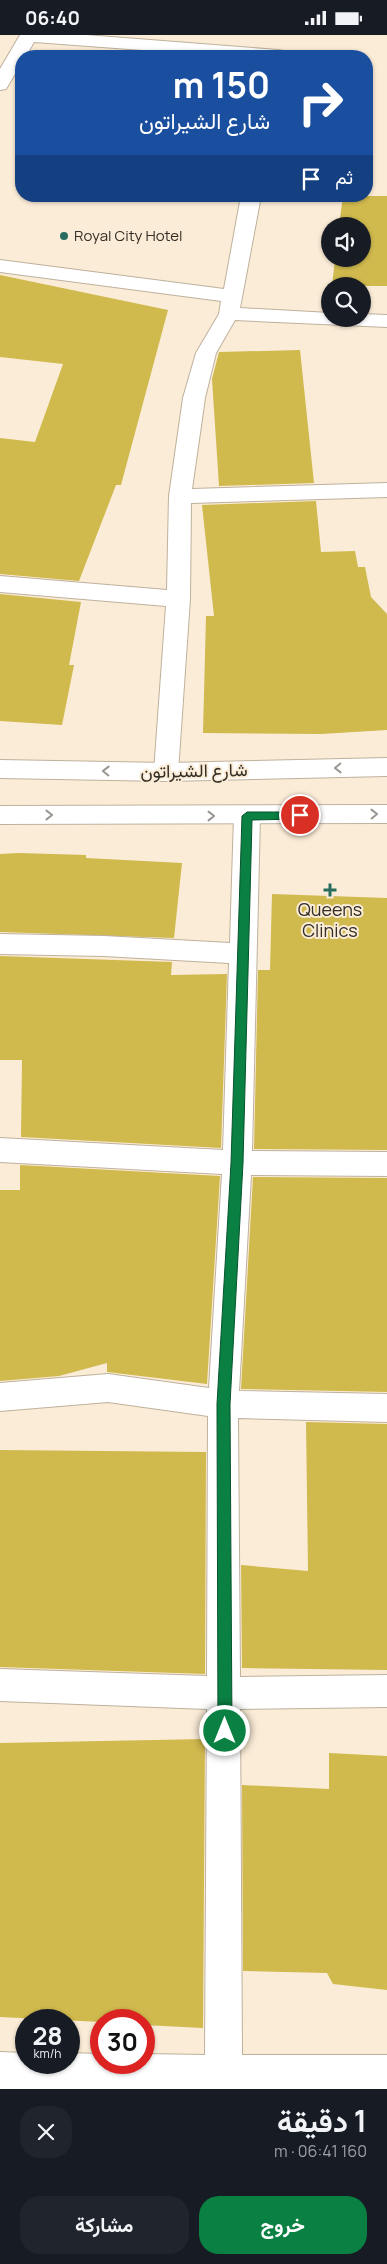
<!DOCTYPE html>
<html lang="ar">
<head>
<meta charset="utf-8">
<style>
	:root { --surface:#171b24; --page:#20242c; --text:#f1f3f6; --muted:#9ea1a6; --accent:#0b8043 }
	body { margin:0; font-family:Manrope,Vazirmatn,sans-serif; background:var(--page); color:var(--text); direction:rtl; height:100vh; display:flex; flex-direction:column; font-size:19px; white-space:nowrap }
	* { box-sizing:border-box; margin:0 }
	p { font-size:16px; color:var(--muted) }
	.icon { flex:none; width:28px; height:28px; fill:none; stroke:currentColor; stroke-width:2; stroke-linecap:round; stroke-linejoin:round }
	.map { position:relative; height:2054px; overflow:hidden; direction:ltr }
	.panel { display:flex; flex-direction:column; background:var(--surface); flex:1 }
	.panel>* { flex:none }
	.banner { position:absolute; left:15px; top:15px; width:358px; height:152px; border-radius:20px; box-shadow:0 1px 4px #0004; direction:rtl; background:#1a4fa0; color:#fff; overflow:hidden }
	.controls { position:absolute; left:321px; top:182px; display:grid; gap:10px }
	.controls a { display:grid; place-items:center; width:50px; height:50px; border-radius:50%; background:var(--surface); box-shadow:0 1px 4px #0004; font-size:25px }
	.speed { position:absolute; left:15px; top:1974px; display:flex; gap:10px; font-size:25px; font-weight:700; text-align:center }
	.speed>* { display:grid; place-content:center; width:65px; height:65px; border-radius:50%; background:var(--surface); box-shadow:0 1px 4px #0004; line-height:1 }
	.speed small { font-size:12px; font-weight:400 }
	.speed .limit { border:8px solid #d22; background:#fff; color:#111 }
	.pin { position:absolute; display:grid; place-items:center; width:42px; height:42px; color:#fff; margin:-21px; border:2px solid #fff; border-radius:50%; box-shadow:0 1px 5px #0007 }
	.me { position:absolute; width:55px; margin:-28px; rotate:0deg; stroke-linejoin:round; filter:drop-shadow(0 0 4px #0008) }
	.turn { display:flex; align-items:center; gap:18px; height:105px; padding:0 20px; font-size:22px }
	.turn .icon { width:65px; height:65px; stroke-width:2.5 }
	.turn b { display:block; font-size:35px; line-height:42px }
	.then { display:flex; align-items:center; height:48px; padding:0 20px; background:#0003; gap:10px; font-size:19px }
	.round { display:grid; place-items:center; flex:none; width:52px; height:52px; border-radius:20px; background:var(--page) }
	.head { display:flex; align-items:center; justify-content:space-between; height:85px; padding:0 20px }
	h1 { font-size:30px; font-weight:700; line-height:38px }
	.button { display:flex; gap:10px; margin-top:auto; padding:10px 20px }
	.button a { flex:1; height:58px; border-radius:20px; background:var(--accent); color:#fff; font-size:20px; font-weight:700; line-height:58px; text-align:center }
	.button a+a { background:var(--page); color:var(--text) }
	.status { display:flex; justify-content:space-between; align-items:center; height:35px; padding:0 25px; background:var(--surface); direction:ltr }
	.status svg { height:14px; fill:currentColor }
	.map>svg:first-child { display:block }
	.building { fill:#d0b94d }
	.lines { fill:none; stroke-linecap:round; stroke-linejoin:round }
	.street-casing { stroke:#beb19d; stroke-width:2 }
	.secondary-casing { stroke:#beb19d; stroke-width:2 }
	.street { fill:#fff; fill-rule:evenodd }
	.secondary { fill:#fff; fill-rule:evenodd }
	.oneway { stroke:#999692 }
	.route { fill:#0b8043; stroke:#07532c }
	.poi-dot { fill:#286c5d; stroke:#fbecd7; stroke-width:2 }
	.labels { text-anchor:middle; stroke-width:4; stroke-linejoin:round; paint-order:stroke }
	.far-poi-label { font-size:15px; fill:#332e26; stroke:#fbecd7; text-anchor:start }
	.street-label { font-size:18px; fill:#332e26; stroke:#fbecd7 }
	.poi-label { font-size:18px; fill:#332e26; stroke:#fbecd7 }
</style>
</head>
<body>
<div class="status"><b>06:40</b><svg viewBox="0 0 49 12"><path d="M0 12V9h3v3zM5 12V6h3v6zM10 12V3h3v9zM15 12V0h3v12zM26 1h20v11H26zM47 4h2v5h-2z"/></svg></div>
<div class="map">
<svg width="387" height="2054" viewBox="0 0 387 2054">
	<rect width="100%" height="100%" fill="#fbecd7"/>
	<path class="building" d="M343,161H387V251H332L335,224H362V191H339Z
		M0,240L168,275L121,450H116L79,546L0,539V403L35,407L63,329L0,322Z
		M300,315L314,448L219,451L212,344L219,317Z
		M316,466L321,517L355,516L358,532H365L371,562L387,579V695L321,699L203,698L206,581H214L202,470Z
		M0,559L81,567L69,630H74L62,690L0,686Z
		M19,818L86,820V823L182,828L174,903L0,897V819Z
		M272,859L387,863V1115L254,1114L258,935H270Z
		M0,921L172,927L171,940L227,939L221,1113L21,1102L22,1025H0Z
		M20,1130L220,1141L207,1349L107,1337V1328L59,1341L0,1346V1155H20Z
		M253,1142L387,1143V1357L241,1354Z
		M306,1387L387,1389V1635L242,1633L241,1530L308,1536Z
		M0,1415L206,1417L205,1639L0,1632Z
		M205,1704L203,1993L144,1990V1985H101V1987L0,1982V1708Z
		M329,1718L387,1721V1955L333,1949L327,1938L243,1936L242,1750L329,1754Z"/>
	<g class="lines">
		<g class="street-casing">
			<path id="street" d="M20,0H86L278,15L284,16L287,20L224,21L34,7L26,21H21V29L6,54L0,55V34Z
				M241,161H261L240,273L330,278V284H362V279L387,280V292L235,285L216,318L205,363L192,454L387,448V462L191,468L190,564L178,737L175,743L166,746L157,743L154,737L166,571L0,557V541L167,555L169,461L183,363L196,318L219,279L221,266L0,237V225L224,254Z
				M247,772L256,775L260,781L252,1116L387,1117V1141L251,1140L239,1356L387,1359V1387L238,1383L240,1642L387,1640V1672L240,1674L242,2020H387V2054H0V2017L26,2018V2028H69V2018L101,2019V2028H144V2019L205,2020L207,1674L0,1666V1634L207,1641L208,1381L108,1367L0,1376V1348L108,1339L209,1353L222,1139L0,1127V1103L223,1115L229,928L104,921L0,919V899L104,901L230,908L234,781L238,775Z"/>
		</g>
		<g class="secondary-casing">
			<path id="secondary" d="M387,723V741L166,746L0,743V725L166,728Z
				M387,770V788L0,789V771Z"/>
		</g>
		<use href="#street" class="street"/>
		<use href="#secondary" class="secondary"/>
	</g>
	<defs><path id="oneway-chevron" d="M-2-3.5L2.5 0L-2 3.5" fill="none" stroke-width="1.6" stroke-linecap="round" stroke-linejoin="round" transform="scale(1.25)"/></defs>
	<g class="oneway">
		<use href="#oneway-chevron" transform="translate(338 733) rotate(179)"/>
		<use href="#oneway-chevron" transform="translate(106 736) rotate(-179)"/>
		<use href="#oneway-chevron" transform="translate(374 779) rotate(-1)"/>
		<use href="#oneway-chevron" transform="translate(49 780)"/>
		<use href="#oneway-chevron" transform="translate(211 781)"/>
	</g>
	<path class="route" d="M247,777H300L305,780L300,784L252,785L243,1128L230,1369L232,1696L230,1701L225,1703L220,1701L218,1696L217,1369L231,1128L242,781Z"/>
	<g class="poi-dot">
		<circle cx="64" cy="201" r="5"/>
		<path d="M327.5 847.5h5v5h5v5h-5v5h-5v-5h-5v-5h5z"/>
	</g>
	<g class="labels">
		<g class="far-poi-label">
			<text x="74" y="206">Royal City Hotel</text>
		</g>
		<g class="street-label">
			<text transform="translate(194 736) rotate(-1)" y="6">شارع الشيراتون</text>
		</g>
		<g class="poi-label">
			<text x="330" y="881">Queens<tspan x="330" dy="21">Clinics</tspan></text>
		</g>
	</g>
</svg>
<div class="controls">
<a><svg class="icon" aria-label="sound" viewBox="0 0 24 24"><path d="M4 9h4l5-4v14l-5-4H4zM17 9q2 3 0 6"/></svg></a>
<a><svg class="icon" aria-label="search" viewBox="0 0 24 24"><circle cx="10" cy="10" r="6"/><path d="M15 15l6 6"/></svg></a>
</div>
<div class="speed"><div>28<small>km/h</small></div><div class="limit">30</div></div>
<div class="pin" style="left:300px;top:780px;background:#d93025"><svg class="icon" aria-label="arrive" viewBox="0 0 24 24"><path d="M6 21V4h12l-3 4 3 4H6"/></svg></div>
<svg class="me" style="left:225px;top:1696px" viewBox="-20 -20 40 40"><circle r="17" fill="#0b8043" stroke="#fff" stroke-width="3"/><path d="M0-11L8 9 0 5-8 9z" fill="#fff"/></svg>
<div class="banner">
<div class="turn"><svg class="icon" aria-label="right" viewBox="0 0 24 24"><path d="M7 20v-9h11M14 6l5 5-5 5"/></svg><div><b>150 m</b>شارع الشيراتون</div></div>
<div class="then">ثم<svg class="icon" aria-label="arrive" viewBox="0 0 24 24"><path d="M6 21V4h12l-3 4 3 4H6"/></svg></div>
</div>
</div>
<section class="panel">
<div class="head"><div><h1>1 دقيقة</h1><p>160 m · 06:41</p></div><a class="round"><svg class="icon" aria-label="close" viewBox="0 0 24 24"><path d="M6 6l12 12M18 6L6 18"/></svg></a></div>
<div class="button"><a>خروج</a><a>مشاركة</a></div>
</section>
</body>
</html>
